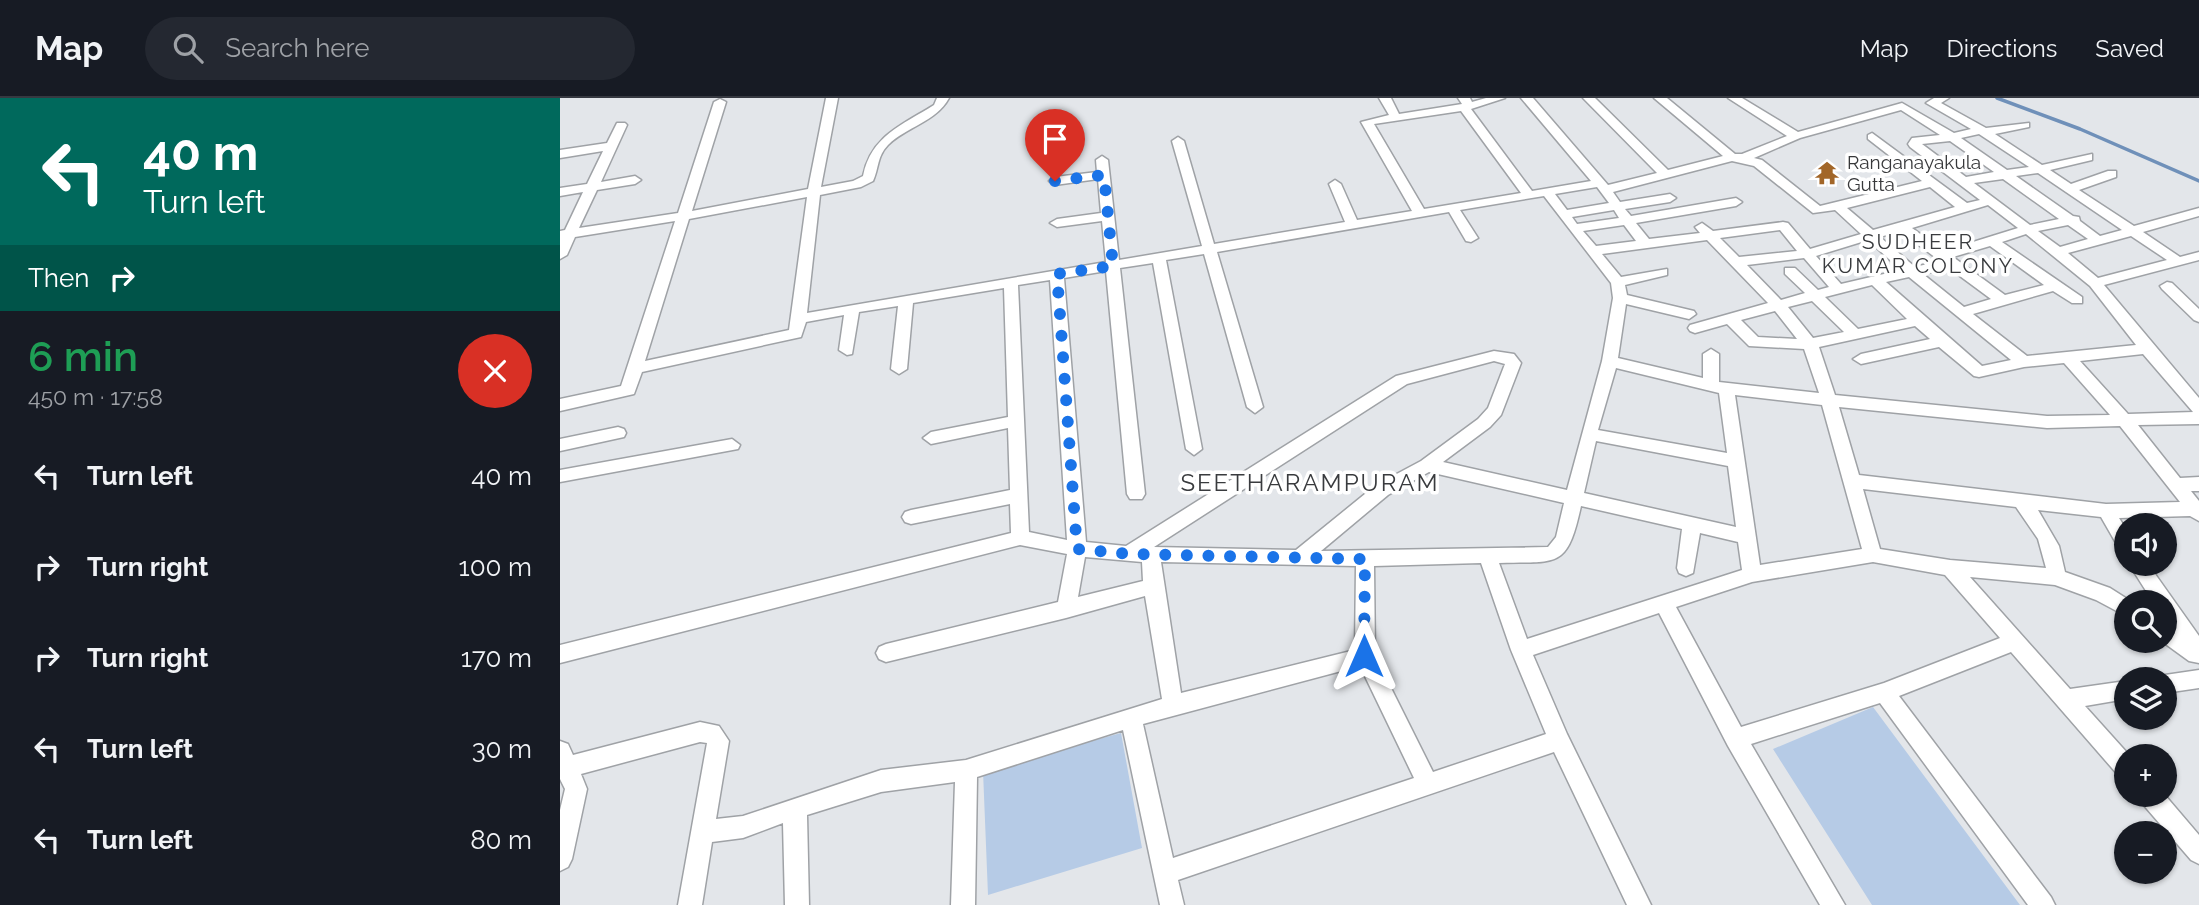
<!DOCTYPE html>
<html lang="en">
<head>
<meta charset="utf-8">
<style>
	:root { --surface:#171b24; --page:#242831; --text:#f1f3f6; --muted:#9ea1a6; --line:#363941 }
	body { margin:0; font-family:Raleway,sans-serif; background:var(--page); color:var(--text); height:100vh; display:flex; flex-direction:column; font-size:26px; white-space:nowrap }
	* { box-sizing:border-box; margin:0 }
	p { font-size:23px; color:var(--muted) }
	.icon { flex:none; width:38px; height:38px; fill:none; stroke:currentColor; stroke-width:2; stroke-linecap:round; stroke-linejoin:round }
	.map { position:relative; flex:1; overflow:hidden }
	.side { display:flex; flex-direction:column; background:var(--surface); width:560px }
	.side>* { flex:none }
	.banner { background:#00695c; color:#fff; overflow:hidden }
	.tools { position:absolute; left:1554px; top:415px; display:grid; gap:14px }
	.tools a { display:grid; place-items:center; width:63px; height:63px; border-radius:50%; background:var(--surface); box-shadow:0 2px 5px #0004; font-size:35px }
	.pin { position:absolute; display:grid; place-items:center; width:60px; height:60px; color:#fff; margin:-72px -30px; border-radius:50% 50% 50% 0; rotate:-45deg; box-shadow:0 0 7px #0007 }
	.pin .icon { rotate:45deg }
	.me { position:absolute; width:77px; margin:-38px; rotate:0deg; stroke-linejoin:round; filter:drop-shadow(0 0 5px #0008) }
	.turn { display:flex; align-items:center; gap:24px; height:147px; padding:0 28px; font-size:32px }
	.turn .icon { width:91px; height:91px; stroke-width:2.5 }
	.turn b { display:block; font-size:49px; line-height:60px }
	.then { display:flex; align-items:center; height:66px; padding:0 28px; background:#0003; gap:14px; font-size:26px }
	.round { display:grid; place-items:center; flex:none; width:74px; height:74px; border-radius:37px; background:var(--page) }
	.head { display:flex; align-items:center; justify-content:space-between; height:119px; padding:0 28px }
	h1 { font-size:42px; font-weight:600; line-height:52px; color:#1e9e55 }
	ul { padding:0; list-style:none }
	li { display:flex; align-items:center; gap:21px; height:91px; padding:0 28px }
	li div { flex:1 }
	li b { display:block; font-size:26px }
	li em { font-style:normal }
	header { display:flex; align-items:center; gap:42px; box-sizing:border-box; height:98px; padding:0 35px; background:var(--surface); border-bottom:2px solid var(--line) }
	header strong { font-size:33px }
	nav { display:flex; gap:38px; margin-inline-start:auto; font-size:24px }
	.search { width:490px; height:63px; background:var(--page); display:flex; align-items:center; gap:18px; box-sizing:border-box; padding:0 24px; border-radius:38px; color:var(--muted); font-size:26px }
	main { display:flex; flex:1; min-height:0 }
	.map>svg:first-child { display:block }
	.green { fill:#b6cbe6 }
	.lines { fill:none; stroke-linecap:round; stroke-linejoin:round }
	.stream { stroke:#6f90b9; stroke-width:3.5 }
	.minor-casing { stroke:#9fa2a6; stroke-width:3 }
	.minor { fill:#fff; fill-rule:evenodd }
	.route { stroke:#1a73e8; stroke-width:12; stroke-dasharray:0 21.6 }
	.labels { text-anchor:middle; stroke-width:7; stroke-linejoin:round; paint-order:stroke }
	.far-poi-label { font-size:19px; fill:#37383a; stroke:#fff; text-anchor:start }
	.far-neighbourhood-label { font-size:21px; letter-spacing:2px; fill:#393b3e; stroke:#fff }
	.neighbourhood-label { font-size:24px; letter-spacing:2px; fill:#393b3e; stroke:#fff }
</style>
</head>
<body>
<header>
<strong>Map</strong>
<div class="search"><svg class="icon" aria-label="search" viewBox="0 0 24 24"><circle cx="10" cy="10" r="6"/><path d="M15 15l6 6"/></svg>Search here</div>
<nav><a>Map</a><a>Directions</a><a>Saved</a></nav>
</header>
<main>
<section class="side">
<div class="banner">
<div class="turn"><svg class="icon" aria-label="left" viewBox="0 0 24 24"><path d="M17 20v-9H6M10 6l-5 5 5 5"/></svg><div><b>40 m</b>Turn left</div></div>
<div class="then">Then<svg class="icon" aria-label="right" viewBox="0 0 24 24"><path d="M7 20v-9h11M14 6l5 5-5 5"/></svg></div>
</div>
<div class="head"><div><h1>6 min</h1><p>450 m · 17:58</p></div><a class="round" style="background:#d93025;color:#fff"><svg class="icon" aria-label="close" viewBox="0 0 24 24"><path d="M6 6l12 12M18 6L6 18"/></svg></a></div>
<ul>
<li><svg class="icon" aria-label="left" viewBox="0 0 24 24"><path d="M17 20v-9H6M10 6l-5 5 5 5"/></svg><div><b>Turn left</b></div><em>40 m</em></li>
<li><svg class="icon" aria-label="right" viewBox="0 0 24 24"><path d="M7 20v-9h11M14 6l5 5-5 5"/></svg><div><b>Turn right</b></div><em>100 m</em></li>
<li><svg class="icon" aria-label="right" viewBox="0 0 24 24"><path d="M7 20v-9h11M14 6l5 5-5 5"/></svg><div><b>Turn right</b></div><em>170 m</em></li>
<li><svg class="icon" aria-label="left" viewBox="0 0 24 24"><path d="M17 20v-9H6M10 6l-5 5 5 5"/></svg><div><b>Turn left</b></div><em>30 m</em></li>
<li><svg class="icon" aria-label="left" viewBox="0 0 24 24"><path d="M17 20v-9H6M10 6l-5 5 5 5"/></svg><div><b>Turn left</b></div><em>80 m</em></li>
</ul>
</section>
<div class="map">
<svg width="1639" height="807" viewBox="0 0 1639 807">
	<rect width="100%" height="100%" fill="#e3e6ea"/>
	<path class="green" d="M1313,609L1460,807H1312L1213,651Z
		M561,635L582,750L428,797L423,673Z"/>
	<g class="lines">
		<path class="stream" d="M1437,0L1520,31L1639,83"/>
		<g class="minor-casing">
			<path id="minor" d="M266,0H278L261,89L293,83L303,78C311,38 342,27 374,7L377,0H389C376,24 346,29 328,47C317,58 319,70 313,83L301,89L260,97L247,215L546,164L542,123L497,129L490,125L497,121L541,115L538,81L495,87L489,83L495,79L537,74L536,62L542,58L548,62L559,162L642,148L612,43L618,39L624,43L654,146L785,124L769,86L775,82L781,86L797,122L852,113L801,24L829,17L819,0H831L839,16L902,6L898,0H910L912,4L926,0H945L911,11L972,93L1031,83L961,0H973L1048,87L1097,75L1023,0H1035L1108,72L1163,58L1094,0H1107L1175,56H1182L1227,38L1168,0H1182L1238,34L1342,5L1394,35L1411,31L1366,5L1374,0H1389L1381,5L1426,30L1469,25V29L1435,36L1482,67L1532,56V62L1490,72L1511,86L1548,73H1556V79L1519,92L1574,128L1639,110V118L1583,134L1620,159L1639,154V162L1544,187L1639,300V326L1578,327L1620,380L1639,379V393H1631L1639,403V423L1630,418L1559,420L1566,431V454L1560,452L1541,419L1478,412L1499,448L1505,474L1550,490L1572,504H1566V518L1536,502L1495,487L1410,479L1510,591L1566,583V601L1525,608L1570,658H1566V680L1558,677L1451,554L1339,598L1491,799L1495,807H1468L1320,605L1191,646L1285,807H1260L1168,648L1099,515L973,557L1007,636L1091,807H1067L994,654L618,782L624,807H600L563,632L417,679L415,807H391L395,684L321,694L247,717L249,807H225L223,725L183,740L152,744L142,807H118L147,645L140,644L21,676L27,691L12,761L8,769L0,773V712L5,691L0,681V643L8,646L13,657L140,624L159,628L169,643L156,721L183,718L321,672L406,662L602,601L585,498L506,520L326,564L319,561L316,555L319,549L326,546L498,504L507,456L460,447L0,565V547L451,435L450,406L351,426L345,424L342,419L345,414L351,412L450,392L448,330L371,346L363,340L371,334L448,319L444,190L353,205L347,271L339,276L331,271L338,208L299,214L292,256L287,257L279,252L284,217L246,224L241,239L82,274L74,296L0,313V301L61,288L115,123L15,139L7,157L0,161V133L5,132L23,94L0,98V90L27,86L43,53L0,60V52L47,45L57,25H65L67,27L41,84L75,78L81,82L75,86L37,92L19,130L118,115L154,4L160,1L166,4L132,113L248,91ZM1341,12L1380,37L1352,40L1348,46L1350,49L1420,102L1407,105L1312,35L1308,37V41L1362,83L1260,108L1202,62L1194,60L1240,40ZM901,13L961,95L864,111L814,26ZM1419,36L1469,69L1447,72L1401,40ZM1390,43L1434,74L1406,79L1362,46ZM1172,63L1194,68L1253,115L1275,112L1301,136L1250,151L1228,125L1223,124L1153,133L1142,125L1135,129L1140,135L1089,141L1076,125L1176,108L1182,104L1176,100L1071,118L1065,111L1110,104L1116,100L1110,96L1060,104L1053,94ZM1478,75L1562,132L1540,138L1520,123L1519,119L1513,118L1456,78ZM1443,81L1499,121L1470,127L1414,85ZM1037,89L1049,105L1007,112L995,96ZM1370,89L1395,109L1313,132L1287,110ZM984,98L1051,185L1053,200L1042,263L1007,392L883,364L930,329L941,317L961,265L954,256L934,253L836,278L566,448L526,444L504,180L546,173L567,396L570,401H582L585,396L560,170L593,165L626,351L634,357L642,351L606,162L644,156L687,309L695,315L703,309L657,154L889,114L906,143L911,144L918,140L900,112ZM247,99L229,232L85,263L129,121ZM1428,107L1458,130L1384,153L1352,130ZM1054,112L1059,120L1017,126L1012,119ZM1064,127L1076,143L1036,148L1023,133ZM1508,127L1528,141L1500,149L1478,133ZM1220,132L1237,153L1179,159L1160,140ZM1340,133L1380,163L1355,169L1320,139ZM1466,136L1530,188L1576,247L1467,258L1413,216L1493,193L1512,205H1522V199L1442,144ZM1571,138L1607,162L1538,180L1508,155ZM1147,142L1208,205L1130,227L1128,230L1130,233L1135,235L1167,226L1189,248L1244,251L1259,295L1159,284V256L1151,251L1143,256V280L1058,260L1066,206L1129,221L1136,216L1134,213L1067,197L1065,187L1107,177V171L1061,179L1042,156ZM1308,142L1341,172L1281,186L1256,158ZM1430,148L1484,187L1445,197L1393,159ZM1244,160L1269,189L1258,192L1235,170H1225V176L1245,195L1221,202L1187,167ZM1389,170L1431,201L1404,209L1363,176ZM1349,179L1451,262L1422,268L1326,184ZM490,182L507,442L469,434L458,187ZM1312,187L1347,221L1298,231L1265,199ZM1252,203L1284,234L1253,240L1228,209ZM1215,213L1237,241L1198,239L1181,222ZM1355,228L1370,241L1301,256L1293,261L1301,266L1379,249L1414,278L1419,279L1464,269L1504,265L1550,317L1487,318L1275,297L1259,249ZM1583,256L1633,314H1634L1568,316L1520,263ZM934,263L945,266L928,310L918,321L861,363L816,387L736,452L594,449L847,286ZM1056,270L1159,295L1167,355L1038,332ZM1175,297L1262,307L1302,451L1200,467ZM1279,309L1487,330L1560,328L1620,404L1546,406L1299,377ZM1036,343L1168,368L1176,429L1024,395ZM869,374L1004,405L996,439L988,449L761,453L828,397ZM1303,391L1456,409L1478,441L1486,470L1390,462L1320,451ZM1021,408L1122,431L1117,470L1119,475L1126,478L1133,475L1140,435L1178,444L1182,472L967,541L939,465C998,463 1007,472 1021,408ZM525,459L582,464L583,483L518,499ZM601,464L796,468L795,552L621,595ZM1313,464L1385,477L1440,540L1324,585L1181,629L1116,509L1192,484ZM921,465L951,552L986,636L873,674L815,558L814,468ZM800,568L854,680L613,760L583,626Z
				M1607,184L1612,185L1639,211V224L1634,222L1602,191L1600,188Z
				M58,329L64,331L66,335L64,339L0,353V341Z
				M172,341L180,347L178,351L0,384V372Z
				M1569,466H1588L1639,538V565L1629,563L1600,542H1605V527L1610,528L1605,520V504H1593Z
				M1639,572V590L1605,595V581H1597L1605,577Z
				M1578,696H1604L1639,737V766L1631,762L1581,704Z"/>
		</g>
		<use href="#minor" class="minor"/>
	</g>
	<g class="lines">
		<path class="route" d="M495,83L544,77L553,168L497,176L517,451L569,456L805,461L804,558"/>
	</g>
	<defs>
		<g id="temple-bare" transform="scale(1.89)"><path d="M0-6L5-2H3V0L6.5 2.5H4V6H1.5V3h-3V6H-4V2.5H-6.5L-3 0V-2H-5Z" fill="#a26628" stroke="#fff" stroke-width="2.5" paint-order="stroke"/></g>
	</defs>
	<g fill-rule="evenodd">
		<use href="#temple-bare" x="1267" y="75"/>
	</g>
	<g class="labels">
		<g class="far-poi-label">
			<text x="1287" y="71">Ranganayakula<tspan x="1287" dy="22">Gutta</tspan></text>
		</g>
		<g class="far-neighbourhood-label">
			<text x="1358" y="151">SUDHEER<tspan x="1358" dy="24">KUMAR COLONY</tspan></text>
		</g>
		<g class="neighbourhood-label">
			<text x="750" y="393">SEETHARAMPURAM</text>
		</g>
	</g>
</svg>
<div class="tools">
<a><svg class="icon" aria-label="sound" viewBox="0 0 24 24"><path d="M4 9h4l5-4v14l-5-4H4zM17 9q2 3 0 6"/></svg></a>
<a><svg class="icon" aria-label="search" viewBox="0 0 24 24"><circle cx="10" cy="10" r="6"/><path d="M15 15l6 6"/></svg></a>
<a><svg class="icon" aria-label="layers" viewBox="0 0 24 24"><path d="M12 4l9 5-9 5-9-5zM3 14l9 5 9-5"/></svg></a>
<a>+</a>
<a>−</a>
</div>
<div class="pin" style="left:495px;top:83px;background:#d93025"><svg class="icon" aria-label="arrive" viewBox="0 0 24 24"><path d="M6 21V4h12l-3 4 3 4H6"/></svg></div>
<svg class="me" style="left:804px;top:558px" viewBox="-20 -20 40 40"><path d="M0-17L14 15 0 8-14 15z" fill="#1a73e8" stroke="#fff" stroke-width="4"/></svg>
</div>
</main>
</body>
</html>
